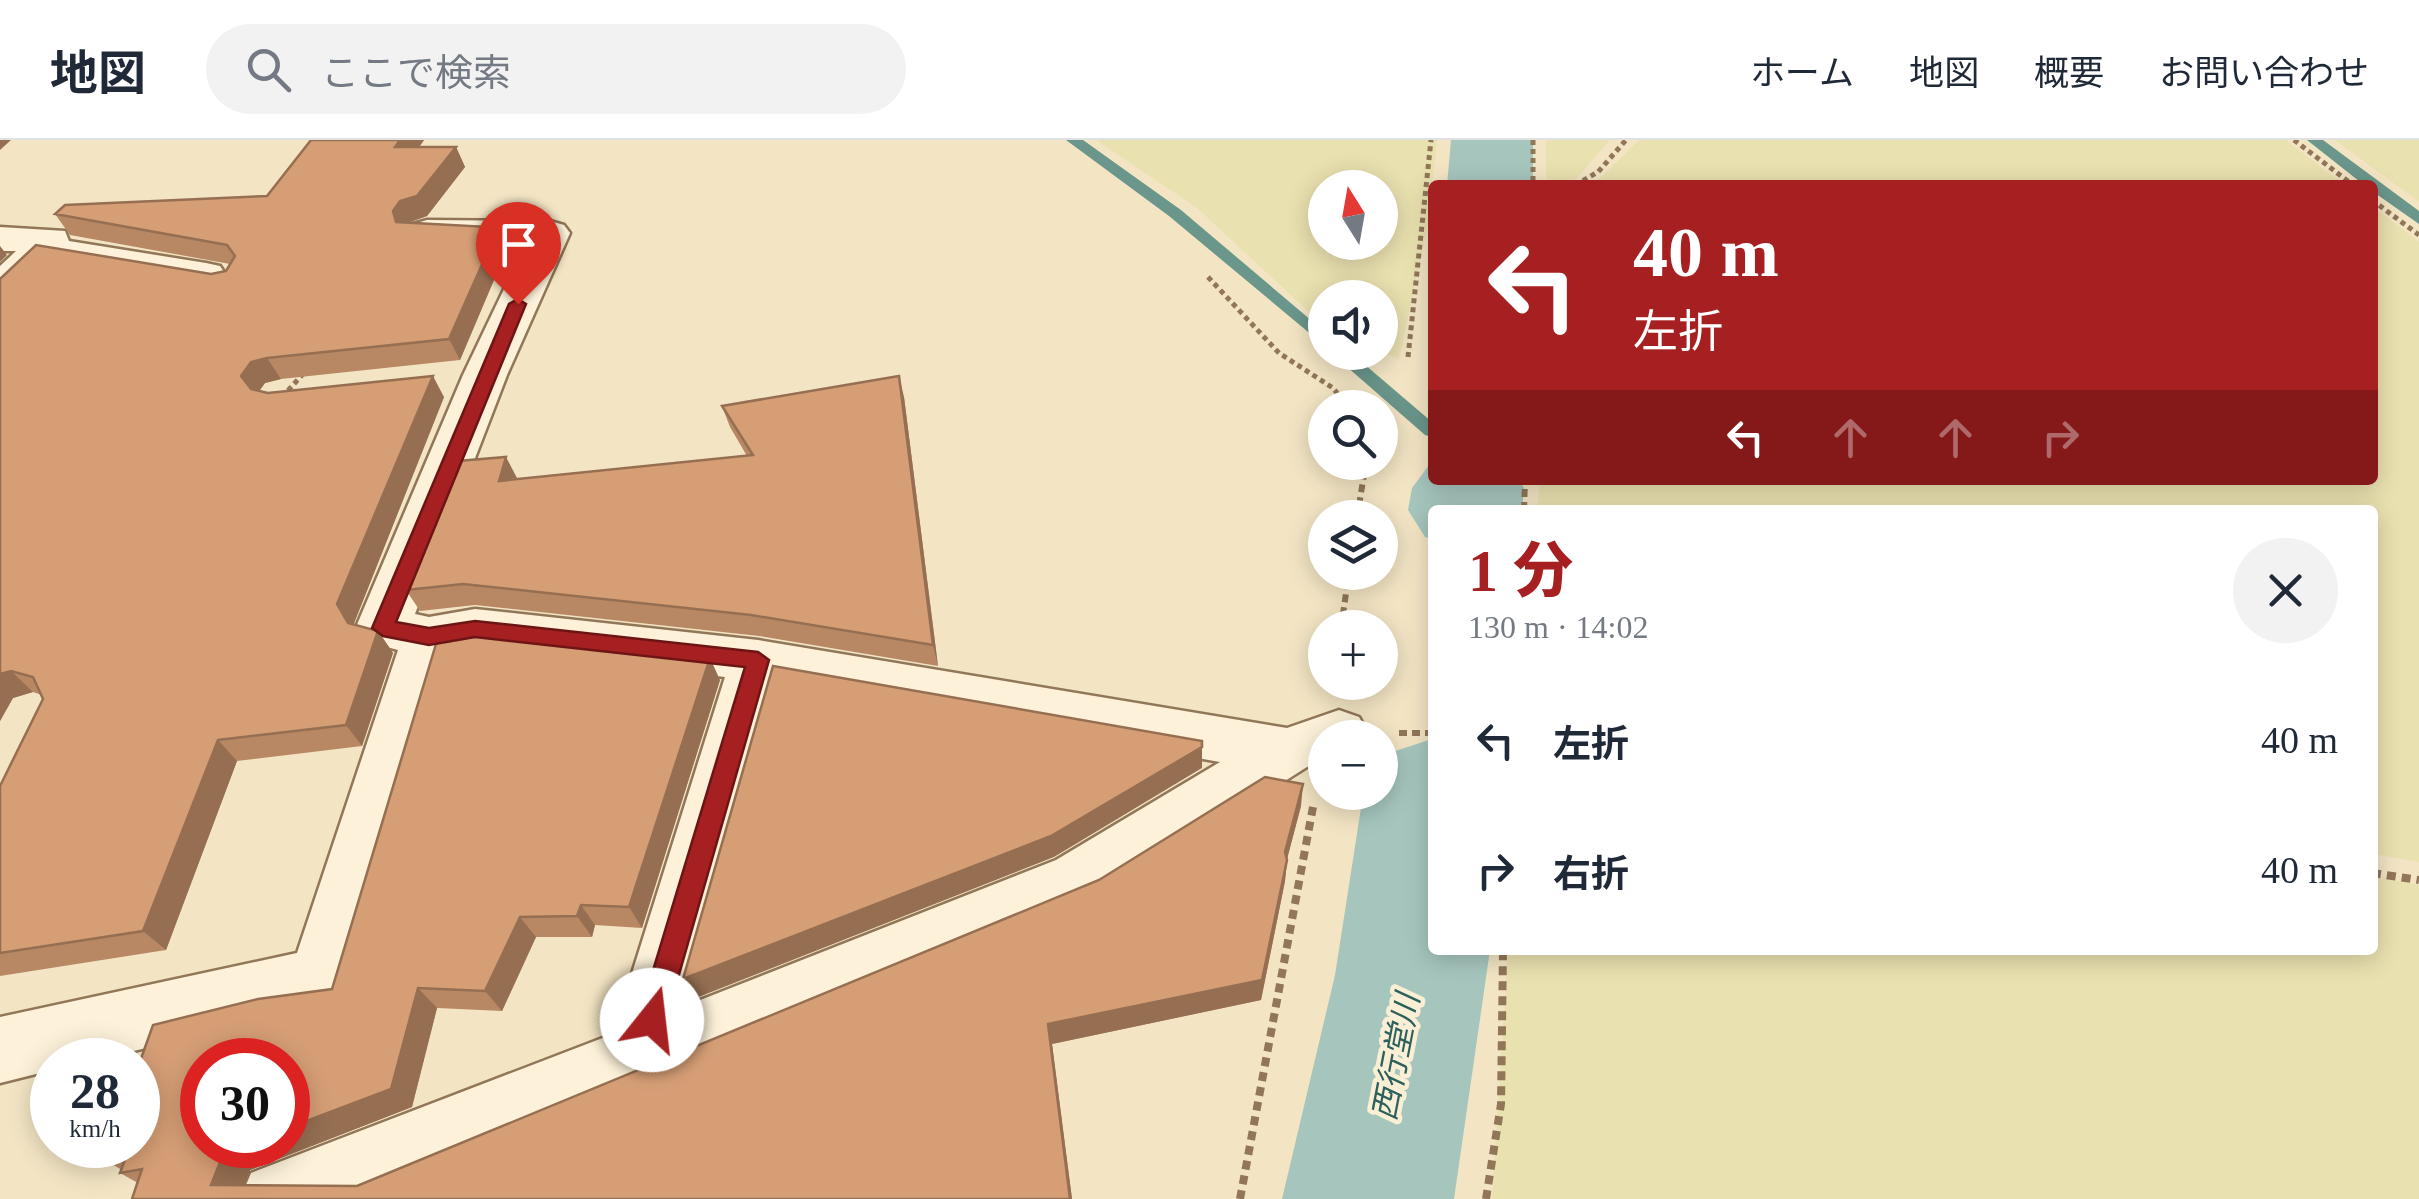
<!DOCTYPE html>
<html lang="ja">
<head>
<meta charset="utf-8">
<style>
	:root { --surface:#fff; --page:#f2f2f3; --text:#1f2937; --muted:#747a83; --line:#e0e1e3; --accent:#a72021 }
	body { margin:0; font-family:"Times New Roman","Noto Sans JP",serif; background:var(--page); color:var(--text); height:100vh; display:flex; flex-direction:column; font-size:38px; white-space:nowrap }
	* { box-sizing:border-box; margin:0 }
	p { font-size:32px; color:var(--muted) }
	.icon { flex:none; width:55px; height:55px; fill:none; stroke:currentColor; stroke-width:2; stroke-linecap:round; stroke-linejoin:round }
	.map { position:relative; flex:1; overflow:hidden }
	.side { position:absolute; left:1428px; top:365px; width:950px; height:450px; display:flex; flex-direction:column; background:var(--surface); border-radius:10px; box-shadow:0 5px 25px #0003 }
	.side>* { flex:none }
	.banner { position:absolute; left:1428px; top:40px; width:950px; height:305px; border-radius:10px; box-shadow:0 5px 25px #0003; background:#a72021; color:#fff; overflow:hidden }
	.needle { width:65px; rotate:349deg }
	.tools { position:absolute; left:1308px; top:30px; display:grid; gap:20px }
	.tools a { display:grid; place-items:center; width:90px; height:90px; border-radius:50%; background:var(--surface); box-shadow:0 5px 25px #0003; font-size:50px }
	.speed { position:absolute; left:30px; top:898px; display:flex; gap:20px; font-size:50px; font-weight:700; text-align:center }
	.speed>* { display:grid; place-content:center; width:130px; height:130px; border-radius:50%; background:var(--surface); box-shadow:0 5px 25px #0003; line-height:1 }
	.speed small { font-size:25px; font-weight:400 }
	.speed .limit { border:15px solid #d22; background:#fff; color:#111 }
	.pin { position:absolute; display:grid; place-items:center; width:85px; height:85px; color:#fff; margin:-102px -42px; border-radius:50% 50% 50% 0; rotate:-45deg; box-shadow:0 0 10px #0007 }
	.pin .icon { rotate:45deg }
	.me { position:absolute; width:110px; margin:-55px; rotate:16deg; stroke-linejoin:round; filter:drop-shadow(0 0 8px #0008) }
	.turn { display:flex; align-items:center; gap:35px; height:210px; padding:0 40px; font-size:45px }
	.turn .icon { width:130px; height:130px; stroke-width:2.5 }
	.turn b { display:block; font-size:70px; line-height:85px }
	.lanes { display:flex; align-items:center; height:95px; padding:0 40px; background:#0003; justify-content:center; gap:50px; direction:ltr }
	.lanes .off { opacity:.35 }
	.round { display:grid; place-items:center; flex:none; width:105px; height:105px; border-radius:52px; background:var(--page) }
	.head { display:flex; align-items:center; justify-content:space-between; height:170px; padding:0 40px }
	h1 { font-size:60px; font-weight:800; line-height:75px; color:var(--accent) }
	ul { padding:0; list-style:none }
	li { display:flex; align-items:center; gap:30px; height:130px; padding:0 40px }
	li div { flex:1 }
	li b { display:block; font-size:38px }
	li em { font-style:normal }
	header { display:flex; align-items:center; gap:60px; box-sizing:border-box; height:140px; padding:0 50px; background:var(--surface); border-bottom:2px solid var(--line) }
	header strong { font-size:48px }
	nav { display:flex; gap:55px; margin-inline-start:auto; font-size:35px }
	.search { width:700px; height:90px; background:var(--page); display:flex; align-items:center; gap:25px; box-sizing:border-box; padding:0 35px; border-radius:55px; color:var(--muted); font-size:38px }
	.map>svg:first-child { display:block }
	.farmland { fill:#eae1b0; fill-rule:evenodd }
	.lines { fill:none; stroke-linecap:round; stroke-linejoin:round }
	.stream { fill:#6b968b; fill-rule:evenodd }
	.river { fill:#a6c6bd; fill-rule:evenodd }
	.street-casing { stroke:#917658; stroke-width:5 }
	.path-far2 { stroke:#917658; stroke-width:5; stroke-dasharray:5 4; stroke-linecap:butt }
	.path-far1 { stroke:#917658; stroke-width:6; stroke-dasharray:8 5; stroke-linecap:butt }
	.path { stroke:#917658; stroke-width:8; stroke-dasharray:9 6; stroke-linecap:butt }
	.street { fill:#fdf2d9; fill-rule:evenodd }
	.wall { fill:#b88865 }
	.shaded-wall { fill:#966f52 }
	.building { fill:#d69e75; stroke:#966f52; stroke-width:2.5 }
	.route { fill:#a72021; stroke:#6d1515; stroke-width:2.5 }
	.labels { text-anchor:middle; stroke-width:9; stroke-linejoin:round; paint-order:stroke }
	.near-water-label { font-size:32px; font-style:italic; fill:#2b605d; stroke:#faefd5 }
</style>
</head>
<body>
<header>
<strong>地図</strong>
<div class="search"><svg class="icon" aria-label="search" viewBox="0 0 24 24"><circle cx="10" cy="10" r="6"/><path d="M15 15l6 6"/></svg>ここで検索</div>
<nav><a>ホーム</a><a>地図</a><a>概要</a><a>お問い合わせ</a></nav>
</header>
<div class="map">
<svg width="2419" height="1059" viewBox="0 0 2419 1059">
	<rect width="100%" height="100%" fill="#f3e5c4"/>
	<path class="farmland" d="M1096,0H1437L1428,84L1399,219L1380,212V158H1325V187L1197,68ZM1325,48H1380V102H1325Z
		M1546,0H1610L1576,39L1554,45L1546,37Z
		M1639,0H2286L2345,45H1593Z
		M2335,0H2419V62Z
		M2373,66L2419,102V722L2373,714L2372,370H1537L1540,340H2372Z
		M2373,736L2419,745V1059H1492L1508,810H2372Z"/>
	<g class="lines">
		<path class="stream" d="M1066,0H1083L1181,70L1325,192V206L1169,76Z
			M2307,0H2323L2419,71V84L2372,51V45H2364Z
			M1330,212H1350L1432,282V297L1425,295Z
			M1459,340H1479L1475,353H1461Z"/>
		<path class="river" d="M1451,0H1533V45H1447Z
			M1432,321V340H1519L1524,348L1522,370H1432V399L1425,397L1408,370L1412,348Z
			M1432,599V810H1490L1454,1059H1282L1335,835L1363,655L1380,652L1383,615Z"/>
		<g class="street-casing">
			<path id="street" d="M427,80L550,81L564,85L570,93L507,235L415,474L429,477L475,469L758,500L1287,588L1339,570L1359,577L1368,593L1365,598H1325V621L1307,627L1100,758L378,1059H240L251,1033L613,894L725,537L475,509L451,513L345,859L97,920H52V930L0,943V877L297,813L398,510L364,501L356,487L463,235L525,105L413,100L407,92L413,84ZM779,544L1220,622L1056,720L690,864Z
				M0,87L65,91L69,101L206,123L220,126L226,135L220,144L206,147L50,122L15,157L0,160V126L16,111H0Z"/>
		</g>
		<path class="path-far2" d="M1533,0V45
			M2294,0L2353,45
			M1575,45L1598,32L1626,0
			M2372,60L2419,95
			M1208,137L1279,213L1333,248L1349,268
			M1408,217L1431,0
			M282,257L304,233"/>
		<path class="path-far1" d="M1524,370L1525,340
			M1357,378L1366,322
			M1341,488L1349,432
			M1399,593H1432"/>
		<path class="path" d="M2372,733L2419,740
			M1240,1059L1313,667
			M1486,1059L1501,964L1503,810"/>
		<use href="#street" class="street"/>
	</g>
	<path class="wall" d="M311,0H424L419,7H456L465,27L427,76L410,82L490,87L505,114L460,220L281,239L265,243L259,251L268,253L444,257L353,485L378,491L393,513L362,606L237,621L166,810L0,836V646L43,559L42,555L33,552L13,558L0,581V139L211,134L226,131L230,124L70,95L55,74L267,56Z
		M904,257L938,526L759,496L475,465L420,471L406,450L517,339L747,316L730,287L722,266Z
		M720,540L642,788L595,785L592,797H536L502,871L437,868L412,967L250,1030L244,1046H357L1301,666L1287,719L1285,741L1261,860L1052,904L1072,1059H132L138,1043L120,1033L122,1030L103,1019L332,849Z"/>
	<path class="shaded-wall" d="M0,0H11L0,10Z
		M400,0H424L405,27L395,7Z
		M456,7L465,27L427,76L410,82H396L393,71L400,61Z
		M490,87L494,97L496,93L505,114L460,220L449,199L485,93Z
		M0,106L7,115L0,122Z
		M267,218L281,239L265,243L255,257L241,236L251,222Z
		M433,236L444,257L353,486L348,483L337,464Z
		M899,236L904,257L938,526L933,505Z
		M506,317L517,338L499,341Z
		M378,491L393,513L362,606L346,585Z
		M710,518L720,540L642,788L629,767Z
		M11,531L33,552L13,558L0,581V534Z
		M218,600L237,621L166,810L143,791Z
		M1202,607V628L1054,717L696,858L683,839Z
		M1303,644L1301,666L1283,734L1285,712Z
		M1287,720L1285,741L1261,860L1052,904L1072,1059H1070L1048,884Z
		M581,765L595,785L592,797L577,776Z
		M520,777L536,797L502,871L485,851Z
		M418,848L437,868L412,967L250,1030L239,1059L211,1045L224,1012L243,1005H288V988Z"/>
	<path class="building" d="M311,0H400L395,7H456L417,56L400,61L393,71L396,82L490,87L485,93H496L449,199L267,218L251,222L241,236L251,249L268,253L433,236L337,464L348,483L378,491L346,585L218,600L143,791L0,813V646L43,559L33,537L11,531L0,534V139L36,105L211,134L226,131L235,116L227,105L55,74L65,65L267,56Z
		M899,236L933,505L751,475L463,444L406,450L458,321L506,317L499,341L753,315L722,266Z
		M461,490L710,518L629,767L581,765L577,776L520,777L485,851L418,848L391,949L288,988V920H202V1005H243L224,1012L211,1045L357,1046L1099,740L1265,637L1303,644L1285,712L1287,720L1262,840L1048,884L1070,1059H132L142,1029L120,1033L126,1017L103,1019L109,1005H138V927L153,885L258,859L332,849L439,494Z
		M773,526L1202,601V607L1051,696L683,839Z"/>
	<path class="route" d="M518,159L526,164L396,482L429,488L475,481L758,512L769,520L666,880L662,889L652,893L642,889L638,880L745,527L475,497L429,505L383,496L372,488L509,164Z"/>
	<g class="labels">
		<g class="near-water-label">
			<text transform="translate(1396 917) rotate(-79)" y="11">西行堂川</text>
		</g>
	</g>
</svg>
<div class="tools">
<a><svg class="needle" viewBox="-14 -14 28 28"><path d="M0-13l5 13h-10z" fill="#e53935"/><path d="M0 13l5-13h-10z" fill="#747a83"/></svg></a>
<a><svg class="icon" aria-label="sound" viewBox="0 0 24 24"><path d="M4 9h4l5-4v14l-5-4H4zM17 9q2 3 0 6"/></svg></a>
<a><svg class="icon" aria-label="search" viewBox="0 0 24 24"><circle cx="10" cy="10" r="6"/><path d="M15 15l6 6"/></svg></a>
<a><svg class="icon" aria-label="layers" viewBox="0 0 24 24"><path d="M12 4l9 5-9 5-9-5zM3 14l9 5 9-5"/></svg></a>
<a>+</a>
<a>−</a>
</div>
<div class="speed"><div>28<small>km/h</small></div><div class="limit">30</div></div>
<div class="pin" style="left:518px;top:164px;background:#d93025"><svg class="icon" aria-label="arrive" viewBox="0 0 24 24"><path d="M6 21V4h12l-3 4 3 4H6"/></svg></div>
<svg class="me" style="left:652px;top:880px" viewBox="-20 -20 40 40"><circle r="19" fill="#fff"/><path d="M0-13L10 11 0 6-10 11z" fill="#a72021"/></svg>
<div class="banner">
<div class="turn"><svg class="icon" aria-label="left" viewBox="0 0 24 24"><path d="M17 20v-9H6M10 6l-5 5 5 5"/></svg><div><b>40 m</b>左折</div></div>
<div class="lanes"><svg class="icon" aria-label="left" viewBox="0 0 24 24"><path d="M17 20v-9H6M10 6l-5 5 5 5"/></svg><svg class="icon off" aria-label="ahead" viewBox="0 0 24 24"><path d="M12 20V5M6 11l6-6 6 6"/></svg><svg class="icon off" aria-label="ahead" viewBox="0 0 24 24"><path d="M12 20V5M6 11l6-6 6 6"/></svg><svg class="icon off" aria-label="right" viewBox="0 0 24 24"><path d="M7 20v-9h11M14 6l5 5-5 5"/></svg></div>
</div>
<section class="side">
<div class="head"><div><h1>1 分</h1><p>130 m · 14:02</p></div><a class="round"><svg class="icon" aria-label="close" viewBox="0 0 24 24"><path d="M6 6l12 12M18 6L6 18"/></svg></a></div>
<ul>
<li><svg class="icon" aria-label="left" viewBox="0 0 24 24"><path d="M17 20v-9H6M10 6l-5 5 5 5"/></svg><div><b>左折</b></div><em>40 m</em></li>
<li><svg class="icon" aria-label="right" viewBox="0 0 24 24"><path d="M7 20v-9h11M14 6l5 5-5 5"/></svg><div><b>右折</b></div><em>40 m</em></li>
</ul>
</section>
</div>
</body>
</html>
